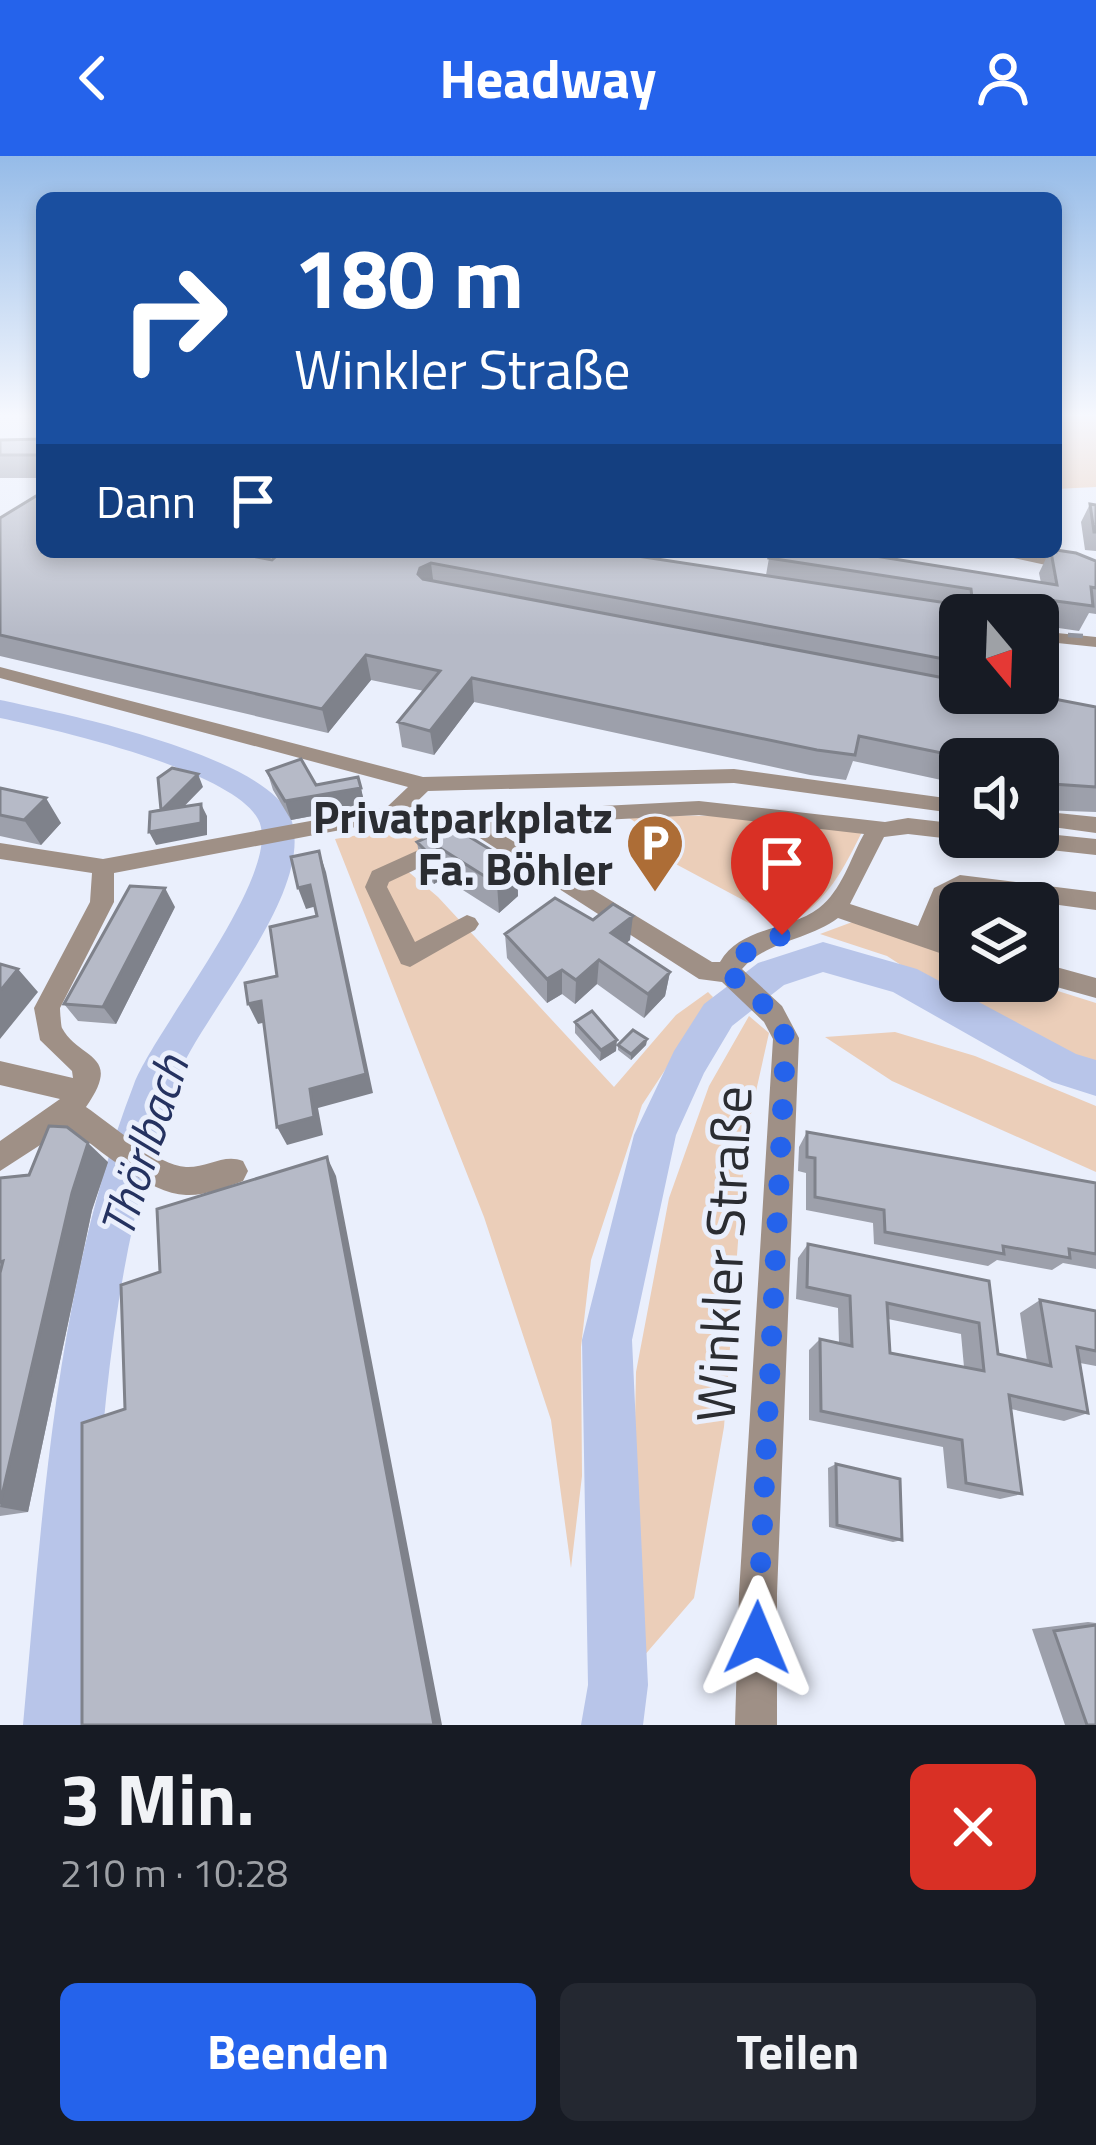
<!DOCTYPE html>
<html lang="de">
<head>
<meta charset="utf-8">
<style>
	:root { --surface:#171b24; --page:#242831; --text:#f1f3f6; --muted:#9ea1a6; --accent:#2563eb }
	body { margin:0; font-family:"Titillium Web",sans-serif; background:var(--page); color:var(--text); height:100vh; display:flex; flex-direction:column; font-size:45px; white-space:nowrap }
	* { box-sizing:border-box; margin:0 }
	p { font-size:39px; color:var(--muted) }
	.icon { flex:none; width:66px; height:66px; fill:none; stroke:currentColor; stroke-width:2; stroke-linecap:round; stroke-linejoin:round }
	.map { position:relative; height:1569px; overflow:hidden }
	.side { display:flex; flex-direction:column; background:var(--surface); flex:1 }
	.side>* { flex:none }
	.top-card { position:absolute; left:36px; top:36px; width:1026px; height:366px; border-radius:18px; box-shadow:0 6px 18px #0003; background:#1a4fa0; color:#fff; overflow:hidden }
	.needle { width:78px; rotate:161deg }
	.tools { position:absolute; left:939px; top:438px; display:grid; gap:24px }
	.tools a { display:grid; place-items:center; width:120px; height:120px; border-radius:18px; background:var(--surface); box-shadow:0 6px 18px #0003; font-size:60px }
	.pin { position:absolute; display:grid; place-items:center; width:102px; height:102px; color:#fff; margin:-123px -51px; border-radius:50% 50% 50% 0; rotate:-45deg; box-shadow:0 0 12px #0007 }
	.pin .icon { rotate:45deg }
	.me { position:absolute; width:132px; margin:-66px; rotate:1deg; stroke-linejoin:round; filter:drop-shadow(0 0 9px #0008) }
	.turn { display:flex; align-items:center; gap:42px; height:252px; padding:0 60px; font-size:54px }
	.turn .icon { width:156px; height:156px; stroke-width:2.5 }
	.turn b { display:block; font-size:84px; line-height:102px }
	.then { display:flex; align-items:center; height:114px; padding:0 60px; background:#0003; gap:24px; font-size:45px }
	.round { display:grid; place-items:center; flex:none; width:126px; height:126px; border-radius:18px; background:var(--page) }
	.summary { display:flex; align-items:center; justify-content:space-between; height:204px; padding:0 60px }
	h1 { font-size:72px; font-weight:700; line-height:90px }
	.button { display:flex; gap:24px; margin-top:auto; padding:24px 60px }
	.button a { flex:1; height:138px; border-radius:18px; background:var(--accent); color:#fff; font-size:48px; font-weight:700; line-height:138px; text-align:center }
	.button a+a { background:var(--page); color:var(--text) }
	header { display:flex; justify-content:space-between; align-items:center; height:156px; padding:0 60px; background:var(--accent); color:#fff; font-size:54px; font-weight:700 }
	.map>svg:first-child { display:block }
	.green { fill:#ebceb9 }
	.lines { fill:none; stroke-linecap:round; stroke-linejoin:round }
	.river { fill:#b8c5e9; fill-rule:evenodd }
	.minor { fill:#9f9086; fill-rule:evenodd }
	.rail { stroke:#9396a0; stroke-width:4.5; stroke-dasharray:15 15; stroke-linecap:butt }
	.wall { fill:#9da0ab; fill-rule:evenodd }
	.shaded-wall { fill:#7f828b }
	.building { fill:#b6bac7; stroke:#7f828b; stroke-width:3; fill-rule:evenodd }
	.route { stroke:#2563eb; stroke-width:21; stroke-dasharray:0 37.8 }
	.labels { text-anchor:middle; stroke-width:10; stroke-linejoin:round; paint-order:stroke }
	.poi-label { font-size:45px; font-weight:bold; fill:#2b2d32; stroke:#eaeffc; text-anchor:end }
	.water-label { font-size:48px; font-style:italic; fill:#253260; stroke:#eaeffc }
	.near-street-label { font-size:54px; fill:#2b2d32; stroke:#eaeffc }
</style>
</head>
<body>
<header><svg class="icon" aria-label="back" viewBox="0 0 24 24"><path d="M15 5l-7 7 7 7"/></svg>Headway<svg class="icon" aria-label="person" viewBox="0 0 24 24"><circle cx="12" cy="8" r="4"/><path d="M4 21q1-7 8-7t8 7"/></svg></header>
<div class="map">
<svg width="1096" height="1569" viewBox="0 0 1096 1569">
	<rect width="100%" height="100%" fill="#eaeffc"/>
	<path class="green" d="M1056,260H1096V331L1056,333Z
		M477,659V670L404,712L438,741L614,931L676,859L708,836L713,841L642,949L591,1104L581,1191L582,1320L571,1412L551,1264L484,1061L335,683Z
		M625,659L740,660L863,674C844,712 827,747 788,768L657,698L668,689Z
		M855,765L960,804V825H1026L1096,847V913L977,858L887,800L820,778Z
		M749,860L769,877L746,980L724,1271L694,1442L630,1516L636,1216L669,1042L709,930Z
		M895,876L975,900L1096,950V1016L892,925L825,881Z"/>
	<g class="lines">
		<path class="river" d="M0,544C62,557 265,599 290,660C319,732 203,856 177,922C98,1125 98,1354 85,1569H23C43,1353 55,1133 134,928C156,871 286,714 258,663C232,614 54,573 0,562Z
			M823,786L917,813L1076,898L1096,904V940L1052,926L893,836L823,816L784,829L732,870L704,917L676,979L632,1184L648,1529L643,1569H581L588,1529L582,1184L634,979L674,895L704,848L758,807Z"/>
		<path class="minor" d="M986,396C1027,396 1059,401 1096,419V430L1055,411Z
			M1038,475L1096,481V491L1038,485Z
			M0,511L423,621L734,613L960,644V658L734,627L428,635L400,662L393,664L114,717V746L60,852C60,854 61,870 62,872C79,904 124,897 86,951C110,967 158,1010 186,1011C207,1012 224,997 243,1005L248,1015L243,1025C227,1031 204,1040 186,1039C149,1038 98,992 68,971L0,1015V985L60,943L0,929V905L73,922L72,915L40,884L34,852L90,746L92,717L0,703V687L103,703L387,651L408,631L0,522Z
			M699,645L885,666L908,662L960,668V681H968L960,684L908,678L884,681L850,748L918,770L934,732L960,719L1096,736V754L963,736L952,743L940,778L960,784V804L838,762C809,784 766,785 742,813L782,850L799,882L777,1438V1569H735L739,1438L773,883L764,866L722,826L699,823L469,675L480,667L602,650ZM699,659L864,678C850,703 842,734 819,752C789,775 741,770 720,806H712L503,679L602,664Z
			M1038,655L1096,661V677L1038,669Z
			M1038,677L1096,683V699L1004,689L993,681H1038Z
			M445,682L456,690L453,696L389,726L387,731L415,786L467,759L475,762L479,768L475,774L410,811L401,808L365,731L372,715Z
			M1038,806L1096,822V842L1035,825Z"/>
		<path class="rail" d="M1038,477L1096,481"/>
	</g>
	<path class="wall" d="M42,283V322H0V284Z
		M1090,348L1096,349V395L1085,394L1081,366Z
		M0,362L42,396L272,404L281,396L766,419L769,402L1041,427L1039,417L1049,396L1096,405V458L1089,457L1079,475L1038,469V459H960V537L1096,551V656L1038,654V603H960V628L853,605L846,624L810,619L474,546L434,599L402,591L398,566L424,535L371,524L328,577L0,500Z
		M267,615L316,629L358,621L365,650L291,664L273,634Z
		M0,632L61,667L41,689L0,680Z
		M417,686L517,710L518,740L499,757L444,722L434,728L422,716Z
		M175,751L116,868L78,865L64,848Z
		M505,778L630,784L626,787L670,816L665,840L644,862L597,828L575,848L562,838L547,847L507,802Z
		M575,866L616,895L600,905L575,877Z
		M647,883L646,889L631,904L618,894V889Z
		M807,976L1096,1027V1113L1063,1107L1052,1114L997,1104L988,1110L874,1088L873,1067L806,1054V1017L798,1015L799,991Z
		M108,1006L92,1054L28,1356L0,1360V1022Z
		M808,1088L989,1125L998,1198L1027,1205L1020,1157L1040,1144L1096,1155V1210L1080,1207L1088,1257L1064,1265L1011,1253L1022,1338L1000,1343L947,1332L943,1291L809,1264V1194L820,1183L839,1187L838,1152L796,1143L798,1102ZM888,1163L961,1178L964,1211L890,1197Z
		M836,1308L902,1384L893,1386L829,1371L828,1312Z
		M1088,1466L1096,1467V1569H1065L1032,1473Z"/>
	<path class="shaded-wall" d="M431,407L434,431L418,418L420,412Z
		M366,499L371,524L328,577L322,553Z
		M472,522L474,546L434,599L430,575Z
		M198,618L203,631L168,667L162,654Z
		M361,632L365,650L291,664L285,645Z
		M46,642L61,667L41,689L24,664Z
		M201,648L207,660V679L156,689L149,676Z
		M440,692L444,722L434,728L429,698Z
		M319,695L326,716L373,937L318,952L323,979L287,989L277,971L310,933Z
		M517,710L518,740L499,757L497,728Z
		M310,729L317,750L306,753L298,732Z
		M165,732L175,751L116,868L103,851Z
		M633,760L630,784L609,801L611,777Z
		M599,804L597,828L575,848L576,824Z
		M18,813L38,836L0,883V835Z
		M562,814V838L547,847V823Z
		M670,816L665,840L644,862L648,838Z
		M261,845L271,865L258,868L248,848Z
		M647,883L646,889L631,904V898Z
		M617,884L616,895L600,905L601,894Z
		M88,987L108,1006L92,1054L28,1356L0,1351L72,1037Z
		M327,1001L336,1020L442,1569H434Z"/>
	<path class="building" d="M42,283V299H0V284Z
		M36,340L42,341V396H232L272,404L281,396H611L973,451L971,433L769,402L771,396H850L1057,429L1051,396H1056V394L1076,397L1096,405V432L1091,431L1093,450L1026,441V459H960V506L431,407L420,412L418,418L423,423L960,525V537H1023L1096,551V631L1038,627V603H971L859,580L855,599L817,594L472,522L430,575L398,566L440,515L366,499L322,553L0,479V362Z
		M1090,348L1096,349V376H1094Z
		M301,603L316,629L358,621L361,632L285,645L267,615Z
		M172,612L198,618L162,654L201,648V667L149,676L150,656L161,654L158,622Z
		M0,632L46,642L24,664L0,659Z
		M452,670L517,710L497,728L440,692L429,698L417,686Z
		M319,695L366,918L310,933L314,961L277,971L261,845L248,848L245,827L277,820L270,771L317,760L310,729L298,732L291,701Z
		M130,730L165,732L103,851L64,848Z
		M555,742L593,764L613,748L633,760L611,777L670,816L648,838L599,804L576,824L562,814L547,823L505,778Z
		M0,808L18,813L0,835Z
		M592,855L617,884L601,894L575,866Z
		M633,874L647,883L631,898L618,889Z
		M49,970L67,971L88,987L72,1037L0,1348V1117L3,1105L0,1106V1022L29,1019Z
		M807,976L1096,1027V1098L1069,1093L1070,1102L1003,1090L1004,1098L885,1076L884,1054L815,1041V1002L807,1001Z
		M327,1001L434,1569H82V1267L125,1253L121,1129L160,1116L157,1053Z
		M808,1088L989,1125L998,1198L1051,1210L1040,1144L1096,1155V1195L1077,1191L1088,1257L1009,1239L1022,1338L966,1327L962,1284L821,1255L820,1183L852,1190L850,1140L807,1131ZM887,1147L979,1167L984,1215L890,1197Z
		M836,1308L900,1323L902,1384L837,1369Z
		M1096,1469V1569H1087L1054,1475Z"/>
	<linearGradient id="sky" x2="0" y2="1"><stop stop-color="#95bbe8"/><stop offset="0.54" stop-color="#f6f8fe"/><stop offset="1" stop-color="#f6f8fe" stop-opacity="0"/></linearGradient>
	<rect width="1096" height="480" fill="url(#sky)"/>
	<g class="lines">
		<path class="route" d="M757,1482L786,882L773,857L728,816L733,803L782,779"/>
	</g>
	<defs>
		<g id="parking-pin" transform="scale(3)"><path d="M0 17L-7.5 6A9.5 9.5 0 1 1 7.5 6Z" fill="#ad6d36" stroke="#eaeffc"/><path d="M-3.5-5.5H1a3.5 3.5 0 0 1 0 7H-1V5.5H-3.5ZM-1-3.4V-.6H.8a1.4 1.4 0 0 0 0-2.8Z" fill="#fff"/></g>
	</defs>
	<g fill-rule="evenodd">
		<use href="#parking-pin" x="655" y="687"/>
	</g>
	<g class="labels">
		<g class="poi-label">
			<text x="613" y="677">Privatparkplatz<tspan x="613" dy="52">Fa. Böhler</tspan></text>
		</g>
		<g class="water-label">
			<text transform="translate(144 990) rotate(-72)" y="17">Thörlbach</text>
		</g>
		<g class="near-street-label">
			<text transform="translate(724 1098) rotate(-87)" y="19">Winkler Straße</text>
		</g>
	</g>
</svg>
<div class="tools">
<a><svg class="needle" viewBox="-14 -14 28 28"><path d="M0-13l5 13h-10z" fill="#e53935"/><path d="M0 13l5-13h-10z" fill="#9ea1a6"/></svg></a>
<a><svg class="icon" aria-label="sound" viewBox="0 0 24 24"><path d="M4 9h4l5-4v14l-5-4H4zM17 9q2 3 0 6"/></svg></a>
<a><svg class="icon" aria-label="layers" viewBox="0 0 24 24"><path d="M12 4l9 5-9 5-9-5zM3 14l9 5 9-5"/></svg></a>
</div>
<div class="pin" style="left:782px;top:779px;background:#d93025"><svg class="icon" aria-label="arrive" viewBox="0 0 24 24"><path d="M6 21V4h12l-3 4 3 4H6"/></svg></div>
<svg class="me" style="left:757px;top:1482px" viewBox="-20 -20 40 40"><path d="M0-17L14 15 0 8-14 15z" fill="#2563eb" stroke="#fff" stroke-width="4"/></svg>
<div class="top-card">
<div class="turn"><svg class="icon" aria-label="right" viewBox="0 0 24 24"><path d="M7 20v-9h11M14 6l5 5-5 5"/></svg><div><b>180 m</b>Winkler Straße</div></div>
<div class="then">Dann<svg class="icon" aria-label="arrive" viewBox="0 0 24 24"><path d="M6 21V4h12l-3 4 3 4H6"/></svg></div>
</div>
</div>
<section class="side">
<div class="summary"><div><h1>3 Min.</h1><p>210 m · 10:28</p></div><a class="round" style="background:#d93025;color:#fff"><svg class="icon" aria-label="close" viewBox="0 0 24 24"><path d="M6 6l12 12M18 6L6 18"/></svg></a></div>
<div class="button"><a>Beenden</a><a>Teilen</a></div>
</section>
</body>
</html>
